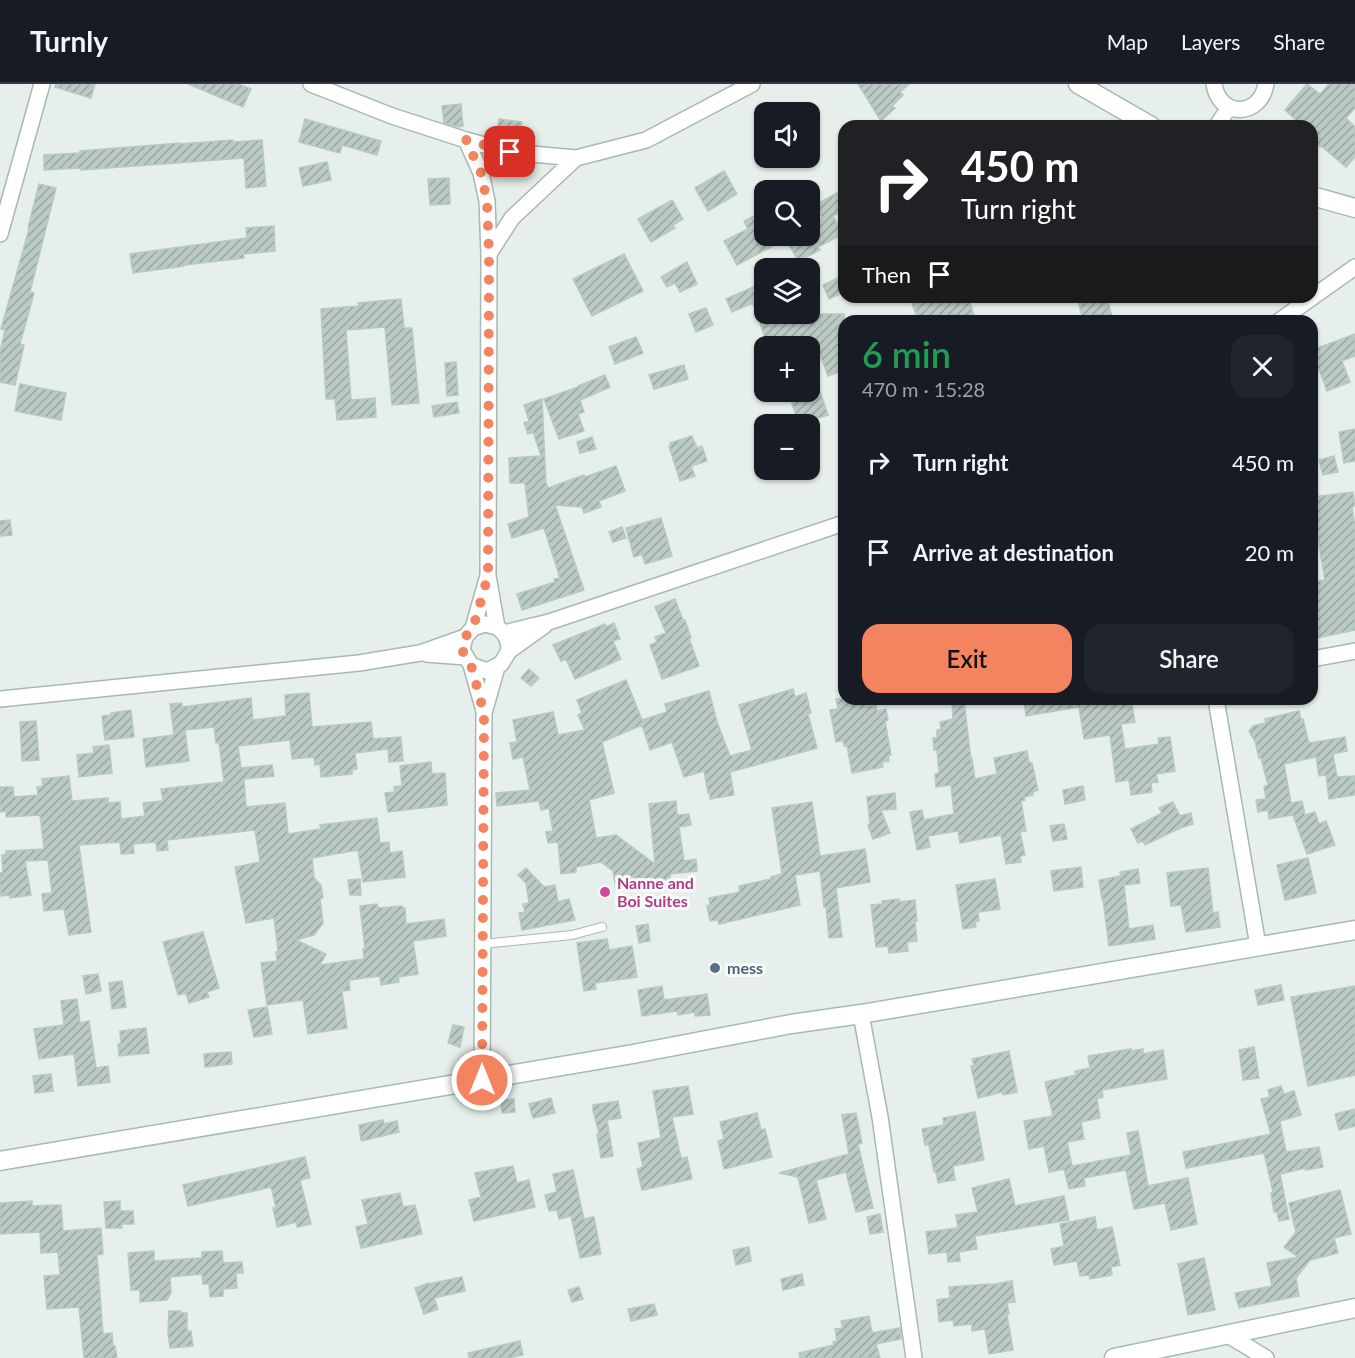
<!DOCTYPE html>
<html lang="en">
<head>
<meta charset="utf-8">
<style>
	:root { --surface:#171b24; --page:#20242c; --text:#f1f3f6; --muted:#9ea1a6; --line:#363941; --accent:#f4845f }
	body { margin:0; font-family:Lato,sans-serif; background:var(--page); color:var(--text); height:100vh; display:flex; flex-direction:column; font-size:22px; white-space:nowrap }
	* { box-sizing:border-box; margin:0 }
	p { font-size:20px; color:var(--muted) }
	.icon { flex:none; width:33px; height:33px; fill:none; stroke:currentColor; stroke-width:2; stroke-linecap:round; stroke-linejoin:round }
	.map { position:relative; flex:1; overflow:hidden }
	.panel { position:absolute; left:838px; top:231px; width:480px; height:390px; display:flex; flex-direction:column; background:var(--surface); border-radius:18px; box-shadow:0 2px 4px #0004 }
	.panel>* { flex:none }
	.top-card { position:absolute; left:838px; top:36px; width:480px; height:183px; border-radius:18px; box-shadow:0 2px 4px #0004; background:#202124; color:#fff; overflow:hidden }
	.controls { position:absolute; left:754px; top:18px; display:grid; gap:12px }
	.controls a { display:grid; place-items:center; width:66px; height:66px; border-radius:12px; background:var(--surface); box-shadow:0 2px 4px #0004; font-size:30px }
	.pin { position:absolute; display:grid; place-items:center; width:51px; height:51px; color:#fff; margin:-26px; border-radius:12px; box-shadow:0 3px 9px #0006 }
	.me { position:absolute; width:66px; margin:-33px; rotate:0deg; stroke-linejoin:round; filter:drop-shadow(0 0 4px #0008) }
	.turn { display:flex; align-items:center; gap:21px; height:126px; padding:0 24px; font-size:27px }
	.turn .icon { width:78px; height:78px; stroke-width:2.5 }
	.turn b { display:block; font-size:42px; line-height:51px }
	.then { display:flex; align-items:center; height:57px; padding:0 24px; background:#0003; gap:12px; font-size:22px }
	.round { display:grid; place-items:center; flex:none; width:63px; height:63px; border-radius:18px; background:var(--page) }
	.head { display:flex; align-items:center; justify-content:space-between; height:102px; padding:0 24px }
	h1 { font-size:36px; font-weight:600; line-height:45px; color:#1e9e55 }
	.button { display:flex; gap:12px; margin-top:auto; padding:12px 24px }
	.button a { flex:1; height:69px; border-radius:18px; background:var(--accent); color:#111; font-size:24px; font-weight:600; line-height:69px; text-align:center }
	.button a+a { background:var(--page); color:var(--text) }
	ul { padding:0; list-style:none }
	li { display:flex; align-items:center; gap:18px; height:90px; padding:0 24px }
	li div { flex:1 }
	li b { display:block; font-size:22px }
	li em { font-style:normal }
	header { display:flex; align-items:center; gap:36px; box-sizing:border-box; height:84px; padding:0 30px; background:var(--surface); border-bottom:2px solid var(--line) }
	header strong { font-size:28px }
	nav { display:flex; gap:33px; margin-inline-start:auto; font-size:21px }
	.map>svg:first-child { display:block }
	.building { fill:url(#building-hatch); stroke:#b8c9c2; stroke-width:1.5 }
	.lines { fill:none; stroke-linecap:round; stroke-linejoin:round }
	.lane-casing { stroke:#a8b8b2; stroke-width:10 }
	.street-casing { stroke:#a8b8b2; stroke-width:18 }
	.secondary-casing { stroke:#a4bbb3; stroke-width:21 }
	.lane { stroke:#fff; stroke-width:8 }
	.street { stroke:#fff; stroke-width:15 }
	.secondary { stroke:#fff; stroke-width:18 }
	.route { stroke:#f4845f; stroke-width:10; stroke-dasharray:0 18 }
	.hotel-dot { fill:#d1479c; stroke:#f7fbf9; stroke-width:2 }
	.service-dot { fill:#5c6f8a; stroke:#f7fbf9; stroke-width:2 }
	.labels { text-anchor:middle; stroke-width:6; stroke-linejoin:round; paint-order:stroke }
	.hotel-label { font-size:16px; font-weight:bold; fill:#b23c85; stroke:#f7fbf9; text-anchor:start }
	.service-label { font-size:16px; font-weight:bold; fill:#4e5e75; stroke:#f7fbf9; text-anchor:start }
</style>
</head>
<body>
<header>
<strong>Turnly</strong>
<nav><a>Map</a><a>Layers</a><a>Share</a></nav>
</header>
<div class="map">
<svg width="1355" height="1274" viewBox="0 0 1355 1274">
	<defs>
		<pattern id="building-hatch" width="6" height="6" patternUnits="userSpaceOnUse" patternTransform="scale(1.5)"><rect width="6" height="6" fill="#bbcac4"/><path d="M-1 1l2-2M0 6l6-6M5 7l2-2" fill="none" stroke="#98a6a0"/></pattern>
	</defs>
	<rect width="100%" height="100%" fill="#e6efeb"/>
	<path class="building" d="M56,0H95L91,14L55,3Z
		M188,0H238L251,5L243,23Z
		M858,0H909L900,8L903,11L892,22L895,24L881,37Z
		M1307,0L1320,10L1329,0H1355V24L1346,34L1355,43V73L1346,83L1321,62L1320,63L1312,56V42H1292L1297,37L1285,26Z
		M461,20L463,42L458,43L444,39L442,22Z
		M305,35L381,57L377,71L342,61L340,69L299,58Z
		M499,35L522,38L520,49L497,47Z
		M233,56L234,58L262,56L266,102L246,104L244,74L81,86V84L44,86V71L80,69V67L180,59V60Z
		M327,78L331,96L303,102L299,84Z
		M724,87L737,110L708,127L695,104Z
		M449,94L450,120L430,121L428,95Z
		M39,100L56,104L30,208L34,209L20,260L24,261L15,301L0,298V268L5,246L1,245L29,145L28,144Z
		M844,105V126L833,132L843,150L818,163L820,166L798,177L786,155L737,181L724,157L748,145L744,137L754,132L765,152H810V140L822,134L815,121Z
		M672,116L683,135L673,141L675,144L651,158L638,135Z
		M274,142L275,167L243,170L244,174L184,181V182L133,189L130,170L247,154L246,144Z
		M624,170L643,207L592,232L573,195Z
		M687,178L697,200L680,208L675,199L667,203L661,193Z
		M844,191V208L829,215L823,201Z
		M765,198V230H844V286L828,292L814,255L795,262H768L753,219L732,228L726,215Z
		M928,213H968L976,237H919L912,220Z
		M1091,213H1107L1113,237H1083L1078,216Z
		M401,215L404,244H412L419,319L392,321L385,243L346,246L351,316L375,314L376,333L337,336L335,315H326L321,225L359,222L358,219Z
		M706,224L713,241L696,248L689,230Z
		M1355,250V272L1342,277L1350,298L1327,307L1319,285L1312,288V266Z
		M636,253L643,269L615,280L609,263Z
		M456,278L458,311L447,312L445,279Z
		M684,281L688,295L654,305L649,291Z
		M605,291L610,303L580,316L584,328L578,330L584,347L559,355L544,315L578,303V302Z
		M20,300L66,309L61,336L15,327Z
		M819,304L828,331L799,340L788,308H810Z
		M542,315L546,401H547L548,404L584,391L585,393L616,382L625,407L599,417L601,423L584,429L582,423L555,421L584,506L522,526L517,510L555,498L554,495L560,494L544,444L512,454L508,440L529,433L525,399H510L509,374L541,372L533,348L528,350L524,339L529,337L524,321Z
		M457,318L459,329L434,333L432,322Z
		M1355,345V377L1344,379L1339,348Z
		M692,352L697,364L702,362L707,377L691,382L695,392L680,397L669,362H671L670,359Z
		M592,353L596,365L580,369L577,358Z
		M1334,372L1338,388L1323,391L1319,376Z
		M1353,408L1355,422L1352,423L1355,443V546L1312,555V498L1325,496L1316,444H1312V413Z
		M661,434L672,472L645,480L642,470L634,473L626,444Z
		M10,436L12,451L0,452V437Z
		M622,443L626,454L613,458L609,448Z
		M675,515L683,536H685L691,554H689L699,582L662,595L650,561L657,558L655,553L666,549L655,523Z
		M614,539L620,555L613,557L621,575L575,595L566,575L561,577L553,561L605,540L606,543Z
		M529,585L539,594L531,602L521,594Z
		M626,596L642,636L667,628L665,620L709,607L717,638L730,672L752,666L739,621L793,605L795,613L806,609L811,629L808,630L817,664L730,688L734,711L710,715V708L708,709L704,687L684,693L672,658L650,666L642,641L602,658L614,709L589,716L596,754L616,751L655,780L649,720L676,717L677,731L689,730L691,741L679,743L684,777L696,775L697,787L670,790L671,802L660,803V801L616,806L613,787L601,778L576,783V788L561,790L558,758L548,759L546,748L553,747L549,724L541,726L539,717L497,722L496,709L530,706L523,673L513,675L510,659L517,658L513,636L553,628L558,651L585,646L578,631L582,629L577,616Z
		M309,609L312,643L371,638L373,655L401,653L403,677L389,678L388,665L355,669L357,685L352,686V690L321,693L320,680L315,681L314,673L292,675L290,656L238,662L241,684L272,681L274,692L244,695L246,723L285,719L288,750L321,745L320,741L377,734L380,759L389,758L390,769L402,767L405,793L363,798L358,766L312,774L314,794L321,801L323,814H320L323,839L314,851L296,856L326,870L320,881L364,875L363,865H365L360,822L377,820L378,824L402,822V824H405L406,840L444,835L446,852L413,857L418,890L398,893L399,898L381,901L380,892L349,896L350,906L342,907L347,944L308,950L303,916L267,921L261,879L277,877L276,868L278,867L274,834L246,839L235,783L260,778L255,746L167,756L168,766L157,767L156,758L133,760L134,769L121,770L120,758L79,761L91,848L69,851L64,825L44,827L42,810L52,809L48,776L25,777L31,811L10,814V811L1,812L0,789H3L2,771H6V767L44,765L40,731L6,733V727L0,728V703H13L14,713L38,711L37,703L43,702L42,695L69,692L72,717L108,714V719L120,718L121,735L145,732L143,719L163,717L161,705L224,698L219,659H216L214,643L185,646L189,677L146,683L143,655L174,651L170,620L182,619V623L251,614L253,636L286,632L285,611Z
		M836,615H870L871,622L876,621L877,627L886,625L888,636L885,637L891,671L888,672L889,677L882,678L883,683L852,689L847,662H844L843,656L836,658L830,626L838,625Z
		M1024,615H1131L1135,638L1121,640L1125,665L1159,660L1158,654L1170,653L1175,687L1156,690L1158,698L1151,699L1152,708L1131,711L1129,696L1116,698L1110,651L1084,655L1079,623L1026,632Z
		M964,617L971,676L972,675L975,695L997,690L994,674L1027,667L1029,679H1032L1038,706L1033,708V711L1024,713L1025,716L1021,717L1026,747L1020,748L1025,771L1020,772L1021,778L1006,780L1001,751L960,759L958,747L928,752L930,763L917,766L910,728L922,726L924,736L954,730L951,701L936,703L935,690L939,689L937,666H934L933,654H937V646L941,645L940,638L953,635L952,618Z
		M131,626L134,653L105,656L102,632L112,631L111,629Z
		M1299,627L1301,636L1303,635L1309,659L1345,653L1347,667L1333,670L1337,693L1355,692V711L1329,715L1326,691L1319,692L1316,673L1284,680L1291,719L1302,717L1305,731L1315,728L1319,740L1326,737L1335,761L1307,770L1293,731L1269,735L1268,726L1258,728L1256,716L1266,715L1264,702L1268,701L1261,674H1259L1255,657L1251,651L1249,647L1253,642L1266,639L1265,635Z
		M36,637L39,676L22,677L20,638Z
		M109,661L112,689L79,693L77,671L94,669L93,663Z
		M431,678L432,690L445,689L447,721L388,728L385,709L395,708L394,703L402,702L400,682Z
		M1083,702L1085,716L1065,720L1063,706Z
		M895,709L896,725L881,726L890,749L873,755L868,741L870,740L867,713Z
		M812,718L820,772L865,765L870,798L836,804L842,853L829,854L826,823H824L820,787L795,791L800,821L719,840L718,836L710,837L707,822L710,821L709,814L740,808L739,802L771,795V793L782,790L772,724Z
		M1173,718L1180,732L1191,729L1193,740L1180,744L1145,761L1143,757L1138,759L1131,745L1162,729L1159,724Z
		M1064,740L1067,755L1053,757L1050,742Z
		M1308,774L1316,809L1285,816L1277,781Z
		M1081,783L1083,803L1054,807L1051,787Z
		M526,784L544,803L555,801L558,818L569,815L575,836L522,846L519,829L525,828L523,820L529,819L526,799L518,791Z
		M1208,784L1213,829L1218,828L1220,843L1186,848L1181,821L1171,822L1167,789Z
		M1138,785L1140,799L1124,801L1129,845L1153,841L1155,855L1109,862L1103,815H1102L1099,796L1121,792L1120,788Z
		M360,795L361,811H350L348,796Z
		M995,795L1000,825L978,828L979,837L975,838L976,843L963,845L956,801Z
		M899,815V818L915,816L917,837H915L917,857L907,858L908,867L889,869L888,862L876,863L871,821L882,820V817Z
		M648,840L650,857L639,859L636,842Z
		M203,848L219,904L207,908L209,913L189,919L186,909L178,911L163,858Z
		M607,855L609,866L632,862L637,893L595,899L596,905L584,907L577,859Z
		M98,890L101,907L86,910L83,892Z
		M122,897L126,923L112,925L109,899Z
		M1281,901L1284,916L1258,921L1255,906Z
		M662,902L664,916L707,910L710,931L695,932V928L678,931L677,927L642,932L638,906Z
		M1355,902V991L1308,1002L1291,913Z
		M77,915L80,939L89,937L96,984L108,982L110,998L78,1002L74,970L39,975L34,945L64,941L61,917Z
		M267,923L272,950L254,953L248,926Z
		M453,941L464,943L460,963L448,959Z
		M146,944L149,969L119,972L118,960H121L120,947Z
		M1254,963L1259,994L1243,996L1239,966Z
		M1131,965V967L1143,965V970L1163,966L1167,995L1102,1006L1103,1013L1097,1015L1100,1034L1081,1038L1084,1055L1067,1058L1072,1082L1131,1071L1127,1049L1138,1047L1148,1102L1188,1094L1197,1140L1171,1146L1165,1119L1134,1125L1126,1086L1084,1094L1085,1102L1069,1105L1064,1085L1049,1088L1044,1062L1029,1065L1024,1037L1053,1032L1045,998L1076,991L1075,987L1090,984L1088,972Z
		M1009,967L1017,1008L1003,1011L1002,1008L978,1014L971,982L974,981L972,975Z
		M231,968L232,980L205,983L204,970Z
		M51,990L53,1007L35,1009L33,992Z
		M688,1002L693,1030L672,1033L681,1074L687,1073L692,1095L642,1106L637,1085L643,1083L638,1059L661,1054L653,1007Z
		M1281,1002L1284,1010L1294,1007L1301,1031L1280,1037L1286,1068L1319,1063L1323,1083L1306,1086V1084L1280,1090L1289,1135L1279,1137L1277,1128H1274L1271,1109L1273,1108L1264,1069L1186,1084L1183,1068L1271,1050L1261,1015L1270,1013L1268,1006Z
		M551,1014L555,1029L533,1034L529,1020Z
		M514,1015L515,1028L502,1029L501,1016Z
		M618,1017L621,1034L607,1036L613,1072L601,1074L597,1050L599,1049L593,1027V1021Z
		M1355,1025V1042L1339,1046L1335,1030Z
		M975,1028L984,1076L953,1082L955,1096L938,1099L936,1088H934L929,1061H925L922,1045L944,1041L943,1034Z
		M757,1029L761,1046L765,1045L772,1073L724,1085L718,1057L724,1055L720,1038Z
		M856,1029L862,1059L858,1060L873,1124L856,1128L846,1088L816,1096L826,1135L809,1139L798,1093L779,1089L849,1070L842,1031Z
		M383,1036L384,1040L397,1037L399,1048L362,1057L361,1056L359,1041Z
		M305,1073L310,1094L300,1096L311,1140L297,1143L296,1138L277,1143L273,1124H276L271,1103L188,1122L183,1101Z
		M513,1082L517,1099L529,1096L535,1123L474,1137L469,1116L481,1113L475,1089Z
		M573,1086L584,1135L594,1133L601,1170L580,1174L571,1132L559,1135L557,1126L549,1127L545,1111L557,1108L553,1090Z
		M1009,1095L1015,1122L1064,1112L1069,1136L975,1152L977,1165L959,1168L960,1177L948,1178L947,1168L929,1170L926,1148L958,1144L956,1131L978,1128L972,1104Z
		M1340,1106L1351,1150L1334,1154L1338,1169L1310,1176L1296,1194L1299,1212L1239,1224L1235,1209L1272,1202L1267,1179L1298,1173L1284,1163L1296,1148L1289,1119Z
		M400,1109L403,1123L415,1121L422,1150L361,1164L356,1143L368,1140L362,1116Z
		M32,1117V1122L61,1121L63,1147L101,1144L103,1170L97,1171L103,1250L112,1249L113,1262H115L117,1274H84L79,1223L47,1225L44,1192L60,1191L58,1168L41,1169L40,1148L0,1150V1119Z
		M120,1117V1127H133L134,1140H121L122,1144H106L104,1118Z
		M880,1130L883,1148L870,1150L867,1133Z
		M1095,1133L1097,1146L1112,1143L1120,1181L1111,1183L1112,1191L1090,1195L1089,1191L1080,1192L1077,1177L1054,1181L1051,1165L1064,1162L1060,1140Z
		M749,1163L751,1177L736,1181L733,1166Z
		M154,1167V1177L202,1174V1168L222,1167L223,1179L242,1178L243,1189H236L237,1204L223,1205V1212L210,1213L209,1200H203L202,1190L170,1193L171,1209L167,1216L140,1218V1206H131L128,1169Z
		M1204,1174L1215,1226L1188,1231L1178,1180Z
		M802,1190L804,1201L783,1206L781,1195Z
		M462,1193L465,1207L434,1214L438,1225L424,1230L415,1204L429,1199V1200Z
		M1012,1197L1015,1218L1007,1219L1009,1230L1007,1231L1013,1266L989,1270L985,1245L972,1247V1240L954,1242L953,1236L939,1238L937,1216L950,1214L949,1203L990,1200V1201Z
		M579,1203L583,1215L572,1218L568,1206Z
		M654,1220L657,1231L631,1237L628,1225Z
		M169,1227H181V1229H187V1247H191L193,1262L170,1264L168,1249Z
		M869,1232L872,1249L900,1244L901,1255L876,1260L880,1274H800L799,1269L834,1261L833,1258L837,1257L835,1245L843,1244L841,1237Z
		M520,1257L523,1271L509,1274H469L468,1269Z"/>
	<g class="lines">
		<g class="lane-casing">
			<path id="lane" d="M483,860L572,851L602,843"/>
		</g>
		<g class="street-casing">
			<path id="street" d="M311,0L392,32L466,56L510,68L576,74L646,56L752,0
				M1214,0C1219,34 1260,34 1266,0
				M1217,42L1229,23
				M466,56L481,89L487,117L489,170L488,492L497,543
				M0,150L42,0
				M489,170L512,134L576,74
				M1279,237L1355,183
				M473,544L487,495
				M504,549L549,538L844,439
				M509,567L544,542
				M426,570L466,573
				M1312,575L1355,567
				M471,581L484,627
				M0,615L359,579L420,569L465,553L473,544L485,540L497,543L504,549L508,557L509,567L501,580L487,587L471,581L462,566L465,553
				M1216,615L1258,862
				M861,930L880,1033L914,1274
				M482,996L484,629L497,583
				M1228,1251L1266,1274"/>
		</g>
		<g class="secondary-casing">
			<path id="secondary" d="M1078,0L1151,42
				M1312,112L1355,124
				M0,1077L633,970L791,940L861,930L1355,846
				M1114,1274L1355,1224"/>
		</g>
		<use href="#lane" class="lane"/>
		<use href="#street" class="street"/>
		<use href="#secondary" class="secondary"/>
	</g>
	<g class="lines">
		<path class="route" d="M482,996L484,629L471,581L462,566L465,553L473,544L488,492L489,170L487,117L481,89L466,56L510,68"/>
	</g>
	<circle class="hotel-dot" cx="605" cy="808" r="6"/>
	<circle class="service-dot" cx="715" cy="884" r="6"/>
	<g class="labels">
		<g class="hotel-label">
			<text x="617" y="805">Nanne and<tspan x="617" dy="18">Boi Suites</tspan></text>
		</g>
		<g class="service-label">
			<text x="727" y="890">mess</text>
		</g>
	</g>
</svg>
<div class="controls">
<a><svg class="icon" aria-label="sound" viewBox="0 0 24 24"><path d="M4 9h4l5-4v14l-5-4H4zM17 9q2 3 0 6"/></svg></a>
<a><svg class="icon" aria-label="search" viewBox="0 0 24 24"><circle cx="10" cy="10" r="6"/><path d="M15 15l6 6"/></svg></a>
<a><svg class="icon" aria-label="layers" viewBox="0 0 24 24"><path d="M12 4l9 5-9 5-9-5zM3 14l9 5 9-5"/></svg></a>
<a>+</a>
<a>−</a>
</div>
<div class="pin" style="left:510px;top:68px;background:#d93025"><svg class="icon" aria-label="arrive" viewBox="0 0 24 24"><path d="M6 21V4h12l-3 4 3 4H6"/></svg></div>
<svg class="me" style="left:482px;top:996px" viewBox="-20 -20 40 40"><circle r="17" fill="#f4845f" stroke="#fff" stroke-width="3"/><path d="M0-11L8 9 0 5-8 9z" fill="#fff"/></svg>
<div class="top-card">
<div class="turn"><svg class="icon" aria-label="right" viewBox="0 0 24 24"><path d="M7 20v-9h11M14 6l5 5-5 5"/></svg><div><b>450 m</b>Turn right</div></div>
<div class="then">Then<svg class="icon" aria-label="arrive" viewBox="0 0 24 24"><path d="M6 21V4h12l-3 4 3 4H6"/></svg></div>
</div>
<section class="panel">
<div class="head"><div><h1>6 min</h1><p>470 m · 15:28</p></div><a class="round"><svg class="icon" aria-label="close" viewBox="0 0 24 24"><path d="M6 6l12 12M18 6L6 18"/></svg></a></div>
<ul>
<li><svg class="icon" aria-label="right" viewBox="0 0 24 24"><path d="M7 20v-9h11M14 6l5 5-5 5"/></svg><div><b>Turn right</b></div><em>450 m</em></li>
<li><svg class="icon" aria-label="arrive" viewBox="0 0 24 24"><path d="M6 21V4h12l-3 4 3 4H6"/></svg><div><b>Arrive at destination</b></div><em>20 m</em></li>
</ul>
<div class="button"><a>Exit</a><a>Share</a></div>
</section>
</div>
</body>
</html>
